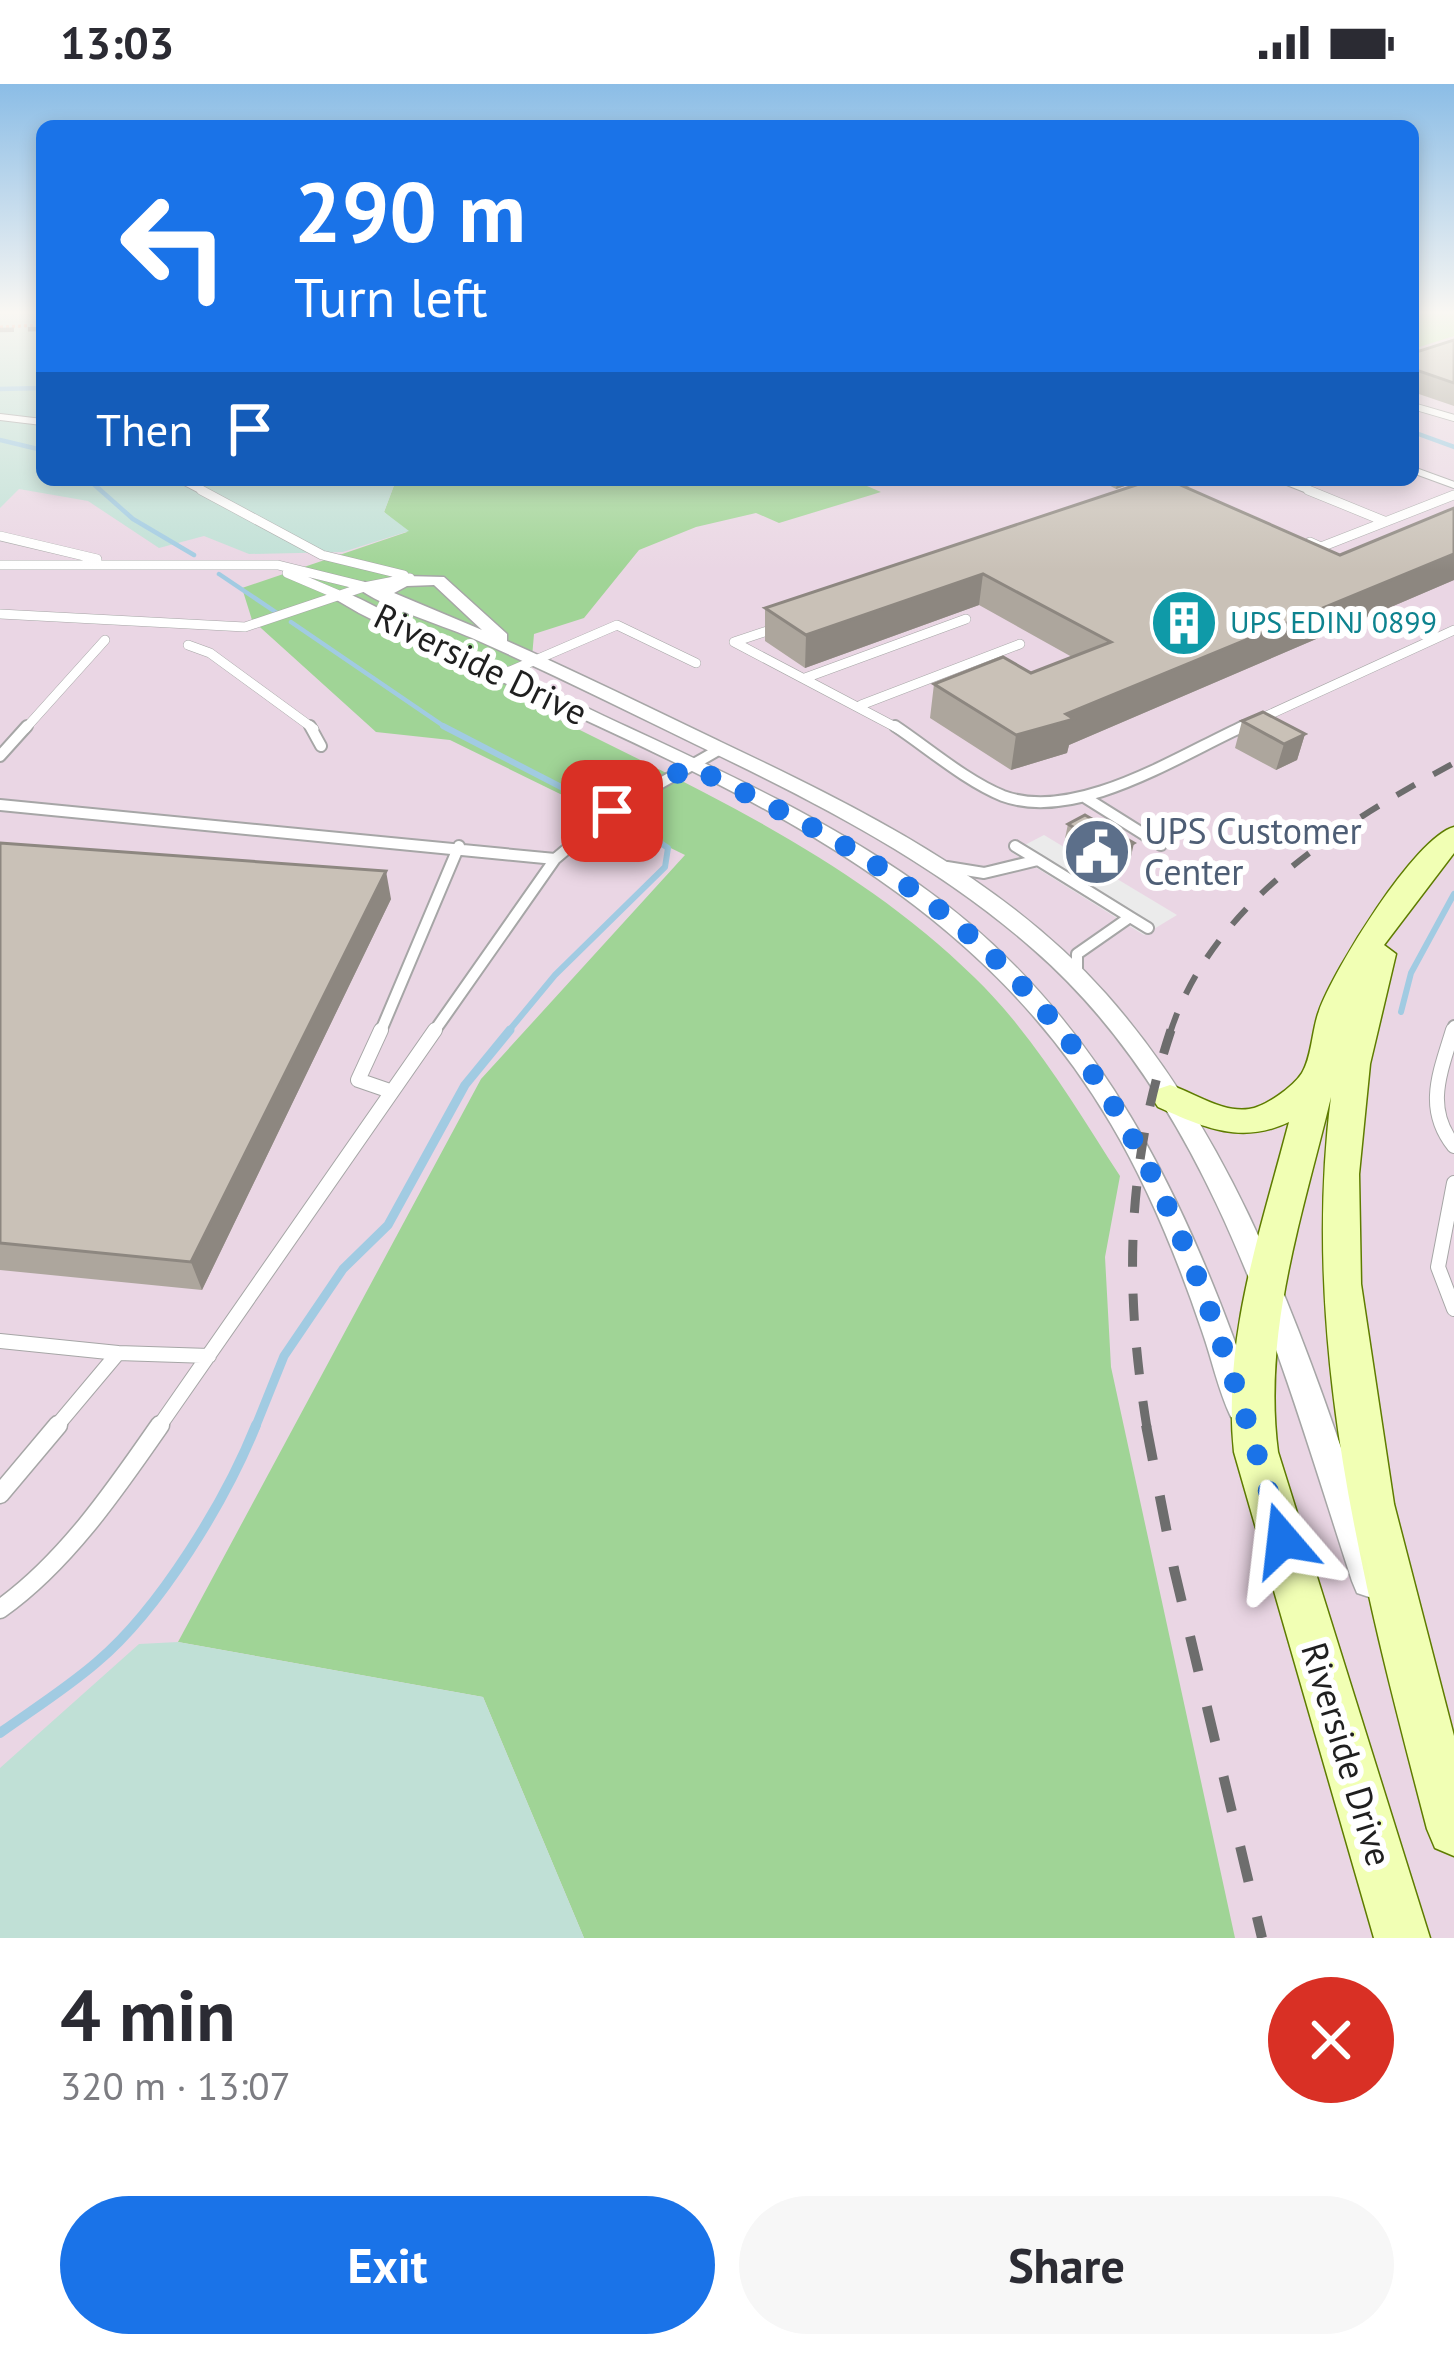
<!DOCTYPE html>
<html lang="en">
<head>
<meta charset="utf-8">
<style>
	:root { --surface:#fff; --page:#f7f7f7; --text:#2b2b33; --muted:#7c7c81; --accent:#1a73e8 }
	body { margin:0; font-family:"PT Sans",sans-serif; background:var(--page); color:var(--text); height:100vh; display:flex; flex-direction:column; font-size:45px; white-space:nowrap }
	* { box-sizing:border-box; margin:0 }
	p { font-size:39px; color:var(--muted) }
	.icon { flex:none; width:66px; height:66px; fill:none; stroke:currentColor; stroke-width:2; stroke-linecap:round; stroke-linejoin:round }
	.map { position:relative; height:1854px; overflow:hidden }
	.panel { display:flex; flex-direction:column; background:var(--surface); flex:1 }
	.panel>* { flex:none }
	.hud { position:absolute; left:36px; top:36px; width:1383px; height:366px; border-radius:18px; box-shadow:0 6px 18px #0003; background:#1a73e8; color:#fff; overflow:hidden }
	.pin { position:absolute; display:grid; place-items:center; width:102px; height:102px; color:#fff; margin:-51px; border-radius:24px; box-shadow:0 6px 18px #0006 }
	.me { position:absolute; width:132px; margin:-66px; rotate:343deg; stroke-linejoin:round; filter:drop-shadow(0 0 9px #0008) }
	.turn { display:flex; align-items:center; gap:42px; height:252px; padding:0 60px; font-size:54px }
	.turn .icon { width:156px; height:156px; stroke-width:2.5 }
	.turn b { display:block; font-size:84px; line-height:102px }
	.then { display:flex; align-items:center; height:114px; padding:0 60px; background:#0003; gap:24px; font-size:45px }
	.round { display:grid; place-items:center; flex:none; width:126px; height:126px; border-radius:63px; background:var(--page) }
	.head { display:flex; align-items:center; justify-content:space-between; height:204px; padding:0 60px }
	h1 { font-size:72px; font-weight:800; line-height:90px }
	.cta { display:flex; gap:24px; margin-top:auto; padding:24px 60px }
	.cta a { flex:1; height:138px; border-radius:72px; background:var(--accent); color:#fff; font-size:48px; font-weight:800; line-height:138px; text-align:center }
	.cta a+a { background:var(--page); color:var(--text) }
	.status { display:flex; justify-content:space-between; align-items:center; height:84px; padding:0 60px; background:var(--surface); direction:ltr }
	.status svg { height:33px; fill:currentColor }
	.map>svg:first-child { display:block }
	.industrial { fill:#ead6e4 }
	.grass { fill:#c0efa6 }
	.forest { fill:#a0d496 }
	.wetland { fill:#c0e0d6 }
	.parking { fill:#ebebeb }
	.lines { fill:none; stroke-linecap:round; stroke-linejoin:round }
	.stream-far3 { stroke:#a1cbe2; stroke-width:4.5 }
	.stream-far2 { stroke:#a1cbe2; stroke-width:6 }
	.stream-far1 { stroke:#a1cbe2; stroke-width:9 }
	.stream { stroke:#a1cbe2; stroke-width:10 }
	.service-far4-casing { stroke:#a6a6a6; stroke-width:8 }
	.service-far3-casing { stroke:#a6a6a6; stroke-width:10 }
	.service-far2-casing { stroke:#a6a6a6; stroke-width:14 }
	.service-far1-casing { stroke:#a6a6a6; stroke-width:16 }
	.service-casing { stroke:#a6a6a6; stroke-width:21 }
	.minor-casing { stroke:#a6a6a6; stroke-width:3 }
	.secondary-casing { stroke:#5e7c00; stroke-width:3 }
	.path { stroke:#ff8b67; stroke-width:3; stroke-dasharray:3 3; stroke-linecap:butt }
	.service-far4 { stroke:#fff; stroke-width:6 }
	.service-far3 { stroke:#fff; stroke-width:9 }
	.service-far2 { stroke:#fff; stroke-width:10 }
	.service-far1 { stroke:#fff; stroke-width:14 }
	.service { stroke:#fff; stroke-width:18 }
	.minor { fill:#fff; fill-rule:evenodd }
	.secondary { fill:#f1ffb4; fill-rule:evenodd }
	.rail-far3 { stroke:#6d6d6d; stroke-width:4.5; stroke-dasharray:14 14; stroke-linecap:butt }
	.rail-far2 { stroke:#6d6d6d; stroke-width:6; stroke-dasharray:21 21; stroke-linecap:butt }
	.rail-far1 { stroke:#6d6d6d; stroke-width:9; stroke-dasharray:27 27; stroke-linecap:butt }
	.rail { stroke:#6d6d6d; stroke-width:10; stroke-dasharray:36 36; stroke-linecap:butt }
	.wall { fill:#ada69d }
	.shaded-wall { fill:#8d8780 }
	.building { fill:#c9c1b7; stroke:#8d8780; stroke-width:3 }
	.route { stroke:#1a73e8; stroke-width:21; stroke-dasharray:0 37.8 }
	.labels { text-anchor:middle; stroke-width:12; stroke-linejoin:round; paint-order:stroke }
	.far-culture-label { font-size:30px; fill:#0d838f; stroke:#fff; text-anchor:start }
	.street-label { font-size:36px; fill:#1f1f1f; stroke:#fff }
	.service-label { font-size:36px; fill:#4e5e75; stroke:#fff; text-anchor:start }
</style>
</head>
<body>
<div class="status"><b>13:03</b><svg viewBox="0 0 49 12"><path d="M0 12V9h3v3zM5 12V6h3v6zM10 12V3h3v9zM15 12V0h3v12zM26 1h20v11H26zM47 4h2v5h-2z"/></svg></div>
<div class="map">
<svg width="1454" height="1854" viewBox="0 0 1454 1854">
	<rect width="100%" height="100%" fill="#f1eee4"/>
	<path class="industrial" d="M0,226H42V396H1413V226H1454V1854H0Z"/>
	<path class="grass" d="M1413,226H1454V252L1413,265Z"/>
	<path class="forest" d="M396,396H853L881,408L779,439L756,429L696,443L639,466L584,534L534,550L528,620C682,698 849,770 974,893C1033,950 1076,1024 1120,1092L1105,1173L1111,1283L1235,1854H584L483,1613L178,1558L481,995L685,771L450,656L376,648L252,536L242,504L407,448L384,428Z"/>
	<path class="wetland" d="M0,226H42V396H396L384,428L409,447L343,468L249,470L204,452L159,464L88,417L19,405L0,424Z
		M178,1558L483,1613L584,1854H0V1684L139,1560Z"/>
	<path class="parking" d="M1044,751L1177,831L1144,851L1011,768Z"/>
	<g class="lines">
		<path class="stream-far3" d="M0,305L42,304
			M1413,348L1454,363
			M0,356L42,366
			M89,396L133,435L194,471
			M219,490L277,529
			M291,538L448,645"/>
		<path class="stream-far2" d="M443,642L594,720
			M1401,928L1411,889L1454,810
			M507,949L555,891L665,783L668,764L624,735"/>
		<path class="stream-far1" d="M255,1344L284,1272L343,1185L388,1141L465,1001L510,946"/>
		<path class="stream" d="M0,1649C32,1626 67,1604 97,1578C160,1525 226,1416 256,1341"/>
		<g class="service-far4-casing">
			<path id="service-far4" d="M1413,322L1454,334
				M0,333L42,338
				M1413,386L1454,401
				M181,396L206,409
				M1282,396L1315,409
				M1168,405L1196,396"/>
		</g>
		<g class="service-far3-casing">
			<path id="service-far3" d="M201,406L322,471L404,491
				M1308,406L1384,437
				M0,452L97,475
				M1310,458L1321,463L1454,411
				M0,481H278L363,502
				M287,489L341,512
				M0,530L245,543L364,503L410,494
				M776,544L734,558L899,645
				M188,561L210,569L314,645
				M503,590L617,541L696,579
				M805,594L966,535
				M861,621L1020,560
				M25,645L105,556
				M1238,645L1454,546"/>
		</g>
		<g class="service-far2-casing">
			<path id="service-far2" d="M310,642L321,662
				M895,642C928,664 966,697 1003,712C1076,739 1178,672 1244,642
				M0,672L27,642
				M1086,714L1161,761
				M0,721L555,775
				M1015,762L1038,776
				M947,783L984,789L1038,776L1130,833L1077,870V895
				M1130,833L1148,844
				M380,949L459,762
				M433,949L555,775L612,727L720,665
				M1452,949L1454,942"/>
		</g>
		<g class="service-far1-casing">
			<path id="service-far1" d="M381,946L358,996L390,1007
				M1453,946C1440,989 1424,1024 1454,1062
				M1454,1099L1438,1183L1454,1225
				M0,1257L118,1269L55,1344
				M118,1269L209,1272
				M158,1344L435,946"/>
		</g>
		<g class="service-casing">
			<path id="service" d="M0,1410L58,1341
				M0,1525C65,1479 115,1406 160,1341"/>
		</g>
		<g class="minor-casing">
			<path id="minor" d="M404,492L444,493L507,550V557C579,589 650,624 721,658C858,723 1004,795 1106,910C1252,1075 1317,1293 1386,1497L1381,1509L1369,1513L1357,1509L1352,1497C1280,1277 1215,1023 1033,865C935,779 818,719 701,663C625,626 549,588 472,554C437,539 384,524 356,503L364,498L379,503ZM434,501L482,546L394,509L407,502Z
				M341,507C369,517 396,535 423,547C483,575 544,603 604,632C711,682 820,731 917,799C1101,928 1188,1117 1258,1323L1253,1333L1242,1337L1231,1333C1218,1306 1212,1275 1202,1247C1178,1176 1149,1104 1111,1040C944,756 635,671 359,529L335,515L333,512Z"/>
		</g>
		<g class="secondary-casing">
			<path id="secondary" d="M1454,743V769L1384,861L1396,870L1370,980L1359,1090L1361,1200L1394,1420L1454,1652V1772L1435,1764L1427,1745C1364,1504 1300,1264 1331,1013C1303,1129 1262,1248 1278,1368L1430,1854H1374L1234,1368C1222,1255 1261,1146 1289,1038C1241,1061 1203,1043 1158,1023L1152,1014L1158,1005L1170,1001C1195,1009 1222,1029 1249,1025C1265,1023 1293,1003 1302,989C1312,973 1312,945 1319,927C1333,887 1415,753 1454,743Z"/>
		</g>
		<path class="path" d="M0,243L42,241"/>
		<use href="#service-far4" class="service-far4"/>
		<use href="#service-far3" class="service-far3"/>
		<use href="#service-far2" class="service-far2"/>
		<use href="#service-far1" class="service-far1"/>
		<use href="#service" class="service"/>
		<use href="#minor" class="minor"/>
		<use href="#secondary" class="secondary"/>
		<path class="rail-far3" d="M0,246L42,245"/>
		<path class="rail-far2" d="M1170,949C1212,819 1341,740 1454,679"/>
		<path class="rail-far1" d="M1147,1344C1124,1203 1126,1082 1171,946"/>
		<path class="rail" d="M1146,1341L1174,1485L1262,1854"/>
	</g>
	<path class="wall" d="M1454,256V322L1413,308V269Z
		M1105,396H1142L1116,405L1105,399Z
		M1151,396L1340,471L1454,424V496L1069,661L1067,669L1011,686L930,634L934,600L1031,589L1072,573L979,521L805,584L765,557V524Z
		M1242,637L1305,650L1297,676L1276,686L1235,664Z
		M1068,740L1130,777L1113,787L1064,759Z
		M0,759L391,815L202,1206L0,1186Z"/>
	<path class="shaded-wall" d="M1118,396H1142L1116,405Z
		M1454,470V496L1069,661L1067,669L1011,686L1016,651Z
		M983,490L979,521L805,584L806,551Z
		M1305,650L1297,676L1276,686L1284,660Z
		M1134,759L1130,777L1113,787L1117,769Z
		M386,787L391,815L202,1206L191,1178Z"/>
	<path class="building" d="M1454,256V299L1413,285V269Z
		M1151,396H1169L1340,471L1454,424V470L1066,630L1074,635L1016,651L934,600L1003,573L1031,589L1111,558L983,490L806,551L765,524Z
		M1263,628L1305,650L1284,660L1242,637Z
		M1085,731L1134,759L1117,769L1068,740Z
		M0,759L386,787L191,1178L0,1159Z"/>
	<linearGradient id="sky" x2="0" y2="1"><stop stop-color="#8bbde6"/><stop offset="0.47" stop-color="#f9f7f3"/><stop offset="1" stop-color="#f9f7f3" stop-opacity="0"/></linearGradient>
	<rect width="1454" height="486" fill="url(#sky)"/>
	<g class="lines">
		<path class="route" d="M612,727L690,682C766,719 844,756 913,806C1143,973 1205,1198 1283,1456"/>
	</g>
	<defs>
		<g id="building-disc" transform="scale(3.45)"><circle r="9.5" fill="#0f9aa8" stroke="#fff"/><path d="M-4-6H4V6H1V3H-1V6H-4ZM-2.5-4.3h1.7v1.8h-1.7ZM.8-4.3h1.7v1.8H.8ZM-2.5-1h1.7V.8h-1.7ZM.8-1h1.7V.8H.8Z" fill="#fff"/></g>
		<g id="civic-disc" transform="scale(3.45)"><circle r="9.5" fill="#5c6f8a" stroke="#fff"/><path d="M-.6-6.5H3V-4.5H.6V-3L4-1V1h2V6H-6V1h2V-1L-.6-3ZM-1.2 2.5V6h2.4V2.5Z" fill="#fff"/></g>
	</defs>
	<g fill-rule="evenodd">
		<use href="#building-disc" x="1184" y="539"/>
		<use href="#civic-disc" x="1097" y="768"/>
	</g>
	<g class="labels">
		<g class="far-culture-label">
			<text x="1230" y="549">UPS EDINJ 0899</text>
		</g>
		<g class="street-label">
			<text transform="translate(481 580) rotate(26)" y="13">Riverside Drive</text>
			<text transform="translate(1347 1670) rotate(73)" y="13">Riverside Drive</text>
		</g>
		<g class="service-label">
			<text x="1144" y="760">UPS Customer<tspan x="1144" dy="41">Center</tspan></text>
		</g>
	</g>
</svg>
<div class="pin" style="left:612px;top:727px;background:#d93025"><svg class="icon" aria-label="arrive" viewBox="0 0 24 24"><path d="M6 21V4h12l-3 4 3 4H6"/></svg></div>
<svg class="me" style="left:1283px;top:1456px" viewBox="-20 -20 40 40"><path d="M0-17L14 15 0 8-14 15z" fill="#1a73e8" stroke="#fff" stroke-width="4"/></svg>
<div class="hud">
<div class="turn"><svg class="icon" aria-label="left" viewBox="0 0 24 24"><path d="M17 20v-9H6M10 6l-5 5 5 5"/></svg><div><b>290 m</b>Turn left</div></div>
<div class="then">Then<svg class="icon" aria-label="arrive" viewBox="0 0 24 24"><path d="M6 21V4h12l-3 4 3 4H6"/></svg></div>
</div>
</div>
<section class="panel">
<div class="head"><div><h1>4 min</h1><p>320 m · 13:07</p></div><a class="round" style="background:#d93025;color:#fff"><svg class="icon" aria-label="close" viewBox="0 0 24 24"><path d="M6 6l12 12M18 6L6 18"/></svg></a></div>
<div class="cta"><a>Exit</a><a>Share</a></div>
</section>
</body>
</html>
